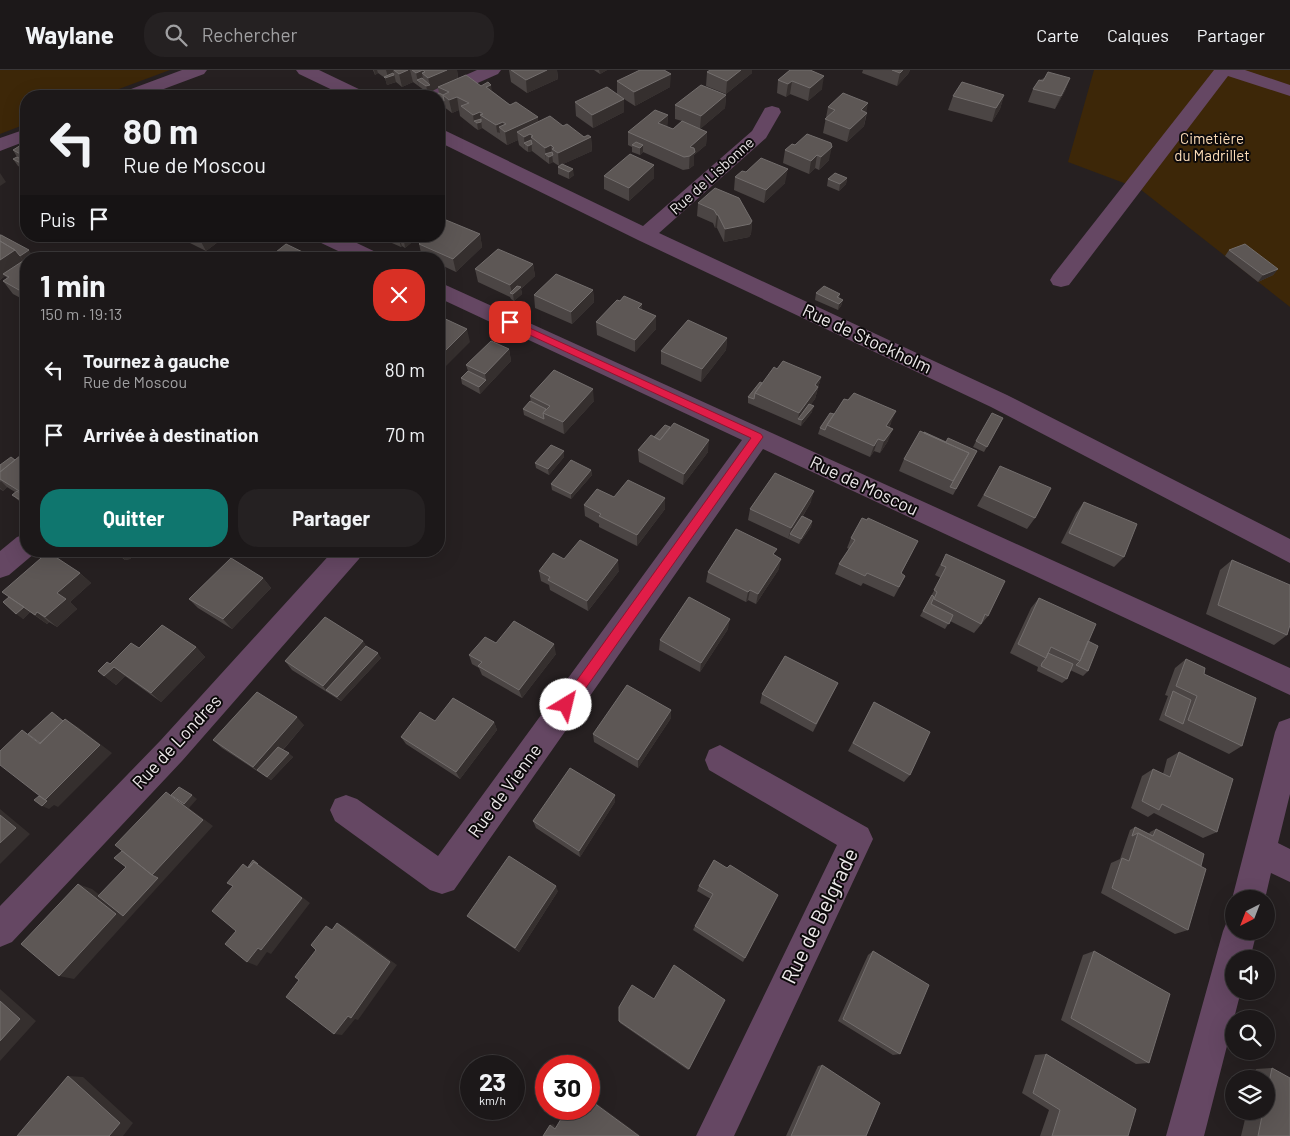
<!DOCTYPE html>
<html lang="fr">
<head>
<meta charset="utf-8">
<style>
	:root { --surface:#1c1819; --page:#252122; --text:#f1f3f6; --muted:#a0a0a2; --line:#3a3738; --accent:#0f766e }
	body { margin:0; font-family:Barlow,sans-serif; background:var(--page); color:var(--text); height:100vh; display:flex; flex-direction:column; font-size:19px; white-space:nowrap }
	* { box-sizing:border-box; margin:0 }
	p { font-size:16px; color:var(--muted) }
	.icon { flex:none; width:28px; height:28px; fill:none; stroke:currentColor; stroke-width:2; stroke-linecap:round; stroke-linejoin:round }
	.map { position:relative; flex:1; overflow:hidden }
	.drawer { position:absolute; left:20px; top:182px; width:425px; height:305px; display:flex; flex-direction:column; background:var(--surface); border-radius:20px; box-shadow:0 5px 20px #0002,0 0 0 1px var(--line) }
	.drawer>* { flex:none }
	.top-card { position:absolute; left:20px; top:20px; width:425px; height:152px; border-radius:20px; box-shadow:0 5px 20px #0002,0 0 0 1px var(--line); background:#1c1819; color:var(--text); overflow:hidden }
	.needle { width:32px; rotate:222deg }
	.tools { position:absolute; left:1225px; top:820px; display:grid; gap:10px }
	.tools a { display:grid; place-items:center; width:50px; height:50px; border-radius:50%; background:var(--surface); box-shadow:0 5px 20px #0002,0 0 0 1px var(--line); font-size:25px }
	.speed { position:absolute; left:460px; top:985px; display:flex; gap:10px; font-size:25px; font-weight:700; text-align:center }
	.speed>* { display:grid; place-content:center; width:65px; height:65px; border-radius:50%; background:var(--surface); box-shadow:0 5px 20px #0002,0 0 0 1px var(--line); line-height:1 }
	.speed small { font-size:12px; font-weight:400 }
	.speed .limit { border:8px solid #d22; background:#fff; color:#111 }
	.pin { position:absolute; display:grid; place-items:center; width:42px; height:42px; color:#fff; margin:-21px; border-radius:10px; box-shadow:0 2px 8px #0006 }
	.me { position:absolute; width:55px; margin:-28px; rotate:36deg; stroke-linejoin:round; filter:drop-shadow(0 0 4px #0008) }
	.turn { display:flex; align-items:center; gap:18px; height:105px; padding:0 20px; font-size:22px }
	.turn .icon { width:65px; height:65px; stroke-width:2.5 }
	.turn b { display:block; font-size:35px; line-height:42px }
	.then { display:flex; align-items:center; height:48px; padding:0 20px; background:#0003; gap:10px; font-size:19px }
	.round { display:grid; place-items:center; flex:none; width:52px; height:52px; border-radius:20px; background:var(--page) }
	.summary { display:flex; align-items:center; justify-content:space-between; height:85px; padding:0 20px }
	h1 { font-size:30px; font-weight:700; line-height:38px }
	.cta { display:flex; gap:10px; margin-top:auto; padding:10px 20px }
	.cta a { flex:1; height:58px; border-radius:20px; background:var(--accent); color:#fff; font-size:20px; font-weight:700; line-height:58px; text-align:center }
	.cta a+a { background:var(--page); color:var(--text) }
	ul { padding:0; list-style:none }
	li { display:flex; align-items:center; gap:15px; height:65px; padding:0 20px }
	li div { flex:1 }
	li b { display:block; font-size:19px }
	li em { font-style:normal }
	header { display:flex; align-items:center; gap:30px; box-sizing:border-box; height:70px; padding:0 25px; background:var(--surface); border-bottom:1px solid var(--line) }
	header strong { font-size:24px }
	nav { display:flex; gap:28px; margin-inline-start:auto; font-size:18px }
	.search { width:350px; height:45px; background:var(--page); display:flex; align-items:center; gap:12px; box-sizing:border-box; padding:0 18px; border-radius:20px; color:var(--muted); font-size:19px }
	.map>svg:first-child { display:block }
	.green { fill:#3d2708 }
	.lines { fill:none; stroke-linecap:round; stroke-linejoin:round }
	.minor { fill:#654763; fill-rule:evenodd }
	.wall { fill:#4b4544 }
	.shaded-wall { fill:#352f2e }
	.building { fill:#5d5755; stroke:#736e6d }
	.route { fill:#e11d48; stroke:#92132f }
	.labels { text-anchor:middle; stroke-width:4; stroke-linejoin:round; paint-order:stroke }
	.far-park-label { font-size:15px; fill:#fdddb8; stroke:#0d0a0b }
	.far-street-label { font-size:15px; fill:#ede9ea; stroke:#0d0a0b }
	.street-label { font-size:18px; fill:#ede9ea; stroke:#0d0a0b }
	.near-street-label { font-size:21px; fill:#ede9ea; stroke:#0d0a0b }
</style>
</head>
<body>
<header>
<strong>Waylane</strong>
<div class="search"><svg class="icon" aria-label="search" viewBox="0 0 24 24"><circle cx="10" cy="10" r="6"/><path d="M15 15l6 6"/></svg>Rechercher</div>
<nav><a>Carte</a><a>Calques</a><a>Partager</a></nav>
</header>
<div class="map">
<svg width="1290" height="1066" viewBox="0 0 1290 1066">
	<rect width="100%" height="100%" fill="#262021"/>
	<path class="green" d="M0,0H170L100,26H26V54L0,64Z
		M1094,0H1290V237L1140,119L1068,92Z"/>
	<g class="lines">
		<path class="minor" d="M182,0H207L204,4L145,26H120L123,22Z
			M296,0H319L365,22L368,26H345L299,4Z
			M477,0H501L498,4L439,30V26H424L427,22Z
			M1214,0H1245L1290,15V26L1228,6L1069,215L1061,217L1053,215L1050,210L1053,205Z
			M772,36L779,38L781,42L766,68L659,163L1007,325L1290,469V493L991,337L638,170L439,72V59L446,61L643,156L752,61L765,38Z
			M26,59V71L0,81V68Z
			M314,166H342L380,184L383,189H355L317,171Z
			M439,212L1290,598V625L763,379L454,820L442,824L430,820L335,751L330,740L335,729L346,725L357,729L438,786L742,370L439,228Z
			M26,464V481H36L35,483L9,505L0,508V481L17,467Z
			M333,481H363L359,489L182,691L12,872L0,877V836L160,671Z
			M1290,648V724L1278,773L1290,779V812L1271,803L1265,829H1234V834L1232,829L1275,662L1279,652Z
			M720,675L868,758L873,769L734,1066H696L837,775L709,700L705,690L709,680Z
			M1234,847V861H1257L1250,889H1234V921H1241L1204,1066H1166L1223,861L1228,849Z"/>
	</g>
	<path class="wall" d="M373,0H457L458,8L481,16L492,21L510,35L538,52L563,56L584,67H591L592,81L563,94L574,105L569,109L558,104V97L559,96L553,92L549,94L532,81L528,82L525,80L519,75L518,70L507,75L482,58L478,60L475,58L460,46L459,40L452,43L439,33V26H436L435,25L439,23L438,18L428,23L413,12L402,17L396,12L387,15L385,8L378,3L375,5Z
		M509,0H557L558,9L527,23L511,12Z
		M594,0H607L600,4Z
		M790,0L822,19L808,31L790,24L786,27L777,23L778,10Z
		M863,0H910L908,4L897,16L862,3Z
		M707,2L752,3L726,24L706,16Z
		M1044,8H1070L1065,21L1055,39L1028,32L1033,19L1040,10Z
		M617,11L670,17L635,36L624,29V42L593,58L576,46L575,32L617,24Z
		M726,25L725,38L700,59L707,62L706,75L694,85V95L689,99L683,100L643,82L640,85L632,82V77L628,75V62L668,45L667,57L673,59L682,51L675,49V35Z
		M1004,25L1000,39L992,52L948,40L953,26Z
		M828,37L867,43L864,56L847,72L823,63Z
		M26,72V100L18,96L13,89L17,87L13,80Z
		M792,74L829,90L819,100L815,98L809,104L783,93L785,80Z
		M746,102L785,113L764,133L734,120L735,107Z
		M604,106L654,108L629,131L604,119Z
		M847,108L846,114L839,121L827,116L828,109Z
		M698,133L752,151L751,164L749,167L724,172L717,158H715L713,153L697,146Z
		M480,164L482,177L456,202L439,194V189H426L422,187L419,174Z
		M0,165L33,187L26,189V231L13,224L3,211L7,208L5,206L0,210Z
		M176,166H226L206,181Z
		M376,166H413L410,170L411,173L405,178L402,176L401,177Z
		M1229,180L1278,199L1273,205L1258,212L1225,186Z
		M533,194L535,206L521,219L522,224L514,231L511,229L510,227L478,212L475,199Z
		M593,220L594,232L572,254L535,238L534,225Z
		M816,223L840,224L839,228L843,230L841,236L838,240L815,230Z
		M642,240L656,246V259L635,282L597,265L596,252Z
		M727,268L726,280L701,312L661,294V281Z
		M509,279L511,291L480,324L462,314L461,308L468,301L466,295Z
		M777,299L821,307L815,329L811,334L812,342L801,356L748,333V327Z
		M530,326L594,331L564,364L524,345L523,339L531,332Z
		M834,344L891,353L889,358L888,371L880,383L874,381L870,387L818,364L820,358Z
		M1003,348L984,382L973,377L976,371Z
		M670,357L708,382L683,415L639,392L638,380L654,367Z
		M946,372L977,381L953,425L899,401L904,389Z
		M26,381V436L18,430L12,425L15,422L7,417L3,421L0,419V395L15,390Z
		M564,381V387L549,405L536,398L535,393Z
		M1000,396L1035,448L1027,459L977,436Z
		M591,400L592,405L571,429L552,420L551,414Z
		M811,432L803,446L812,451L811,457L799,474L748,450L750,439Z
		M1084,432L1124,487L1114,497L1061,473L1076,443Z
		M584,435L665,439L637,476L599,457V454L585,446Z
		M851,468L913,481L901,504L900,516L894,527L863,513L861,516L835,504L839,494L849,479L847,478Z
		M108,481H139L130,489L125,490L120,486L118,488Z
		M946,484L988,546L974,563L950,551L945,559L920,546L941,508L935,505Z
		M775,485L779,499L756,534L748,530L746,532L706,512L708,502Z
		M564,489L619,501L588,541L550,520L549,515L541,511L539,501Z
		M1232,490L1287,565L1274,575L1206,544L1220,500Z
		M80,503L91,513L70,532L77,539L57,557L49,552L47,554L30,542L23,549L9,527L2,522Z
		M263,508L271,518L232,559L198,538L189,529Z
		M1039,528L1088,571V601L1083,606L1070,600L1067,609L1062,613L1037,601L1038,597L1010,583L1031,538Z
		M728,559L700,602L659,580L660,570Z
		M363,571L366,576L381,588L341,631L292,600L285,591Z
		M496,573L556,584L522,628L482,605L479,598L472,594L469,585Z
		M196,577L205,587L161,632L125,606L116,615L98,601L110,594L139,578Z
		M1186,589L1204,604L1242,676L1229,684L1159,650L1168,626L1165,625L1175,598Z
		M838,613L813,662L760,633L762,624Z
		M874,632L910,705L904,712L848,681Z
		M671,648L638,698L594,672L593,664Z
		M435,651L494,652L497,660L460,709L406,674L401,667Z
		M304,655L283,680L293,687L271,710L222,678L213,670Z
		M1179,682L1217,762L1203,768L1154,743L1148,747L1131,738L1142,706L1153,699L1163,704L1167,689Z
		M615,732L580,787L536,758L533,751Z
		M1135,757L1149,764L1150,762L1156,759L1201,796L1188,860L1175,864L1101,823L1111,793L1120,789L1130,760Z
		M714,790L745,888L743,892L693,860L695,856L711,829L697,821L699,816Z
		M558,821L519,882L472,850L467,846Z
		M873,881L900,984L893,985L838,951L868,885Z
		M1094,881L1149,993L1136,994L1061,950L1083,885Z
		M619,951L689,999L688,1000L620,953Z
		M1046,984L1128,1066H1040L1049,1040L1022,1023L1035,985Z
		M822,995L866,1066H786L818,996Z
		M1272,998L1290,1066H1241L1247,1041H1266V1009H1254L1256,999Z"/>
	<path class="shaded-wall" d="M374,0H377L378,3L375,5Z
		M386,0H393L396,12L387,15L385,8L388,7Z
		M408,0H410L413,12L402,17L399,4Z
		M423,0L424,5L422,3L424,14L417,10L419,16L416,3Z
		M447,0H457L458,9L438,17V18L428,23L426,16L430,15L428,8Z
		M547,0H557L558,9L527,23L526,10Z
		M599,0H607L600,4Z
		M741,0H752V3L726,24L727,11Z
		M903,0H910L908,4L897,16L900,3Z
		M671,4L670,17L635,36L634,22Z
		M824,6L822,19L808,31L810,18Z
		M1070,8L1065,21L1055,39L1061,26Z
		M792,11L790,24L786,27L788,14Z
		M491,15L493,28L486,17Z
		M726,25L725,38L700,59L701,46Z
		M1004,25L1000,39L992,52L996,38Z
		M457,27L459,40L452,43L449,30Z
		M624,29V42L593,58L592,45Z
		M868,33L864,56L847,72L850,59L861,40Z
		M480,42L482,58L478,60L477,53L474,52L473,45Z
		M668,45L667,59L658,53Z
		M538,47L539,60L531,64L532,81L528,82V76L524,73L525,80L524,67L517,62L518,70L507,75L505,62L499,57L501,70L500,63L497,62L498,68L496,55L503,52L505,61Z
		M707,62L706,75L694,85V95L689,99L690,77Z
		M591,67L592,81L559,96L558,83Z
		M551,75L553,92L549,94V87L545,84L546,91L545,78Z
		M643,75V82L640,85V78Z
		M832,77L829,90L819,100L821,87Z
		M817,85L815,98L809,104L811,91Z
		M654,95V108L629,131V118Z
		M573,99L574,105L569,109V102Z
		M788,99L785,113L764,133L766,120Z
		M0,103L6,112L0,116Z
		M847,108L846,114L839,121L840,114Z
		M717,145H718L717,158H715Z
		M752,151L751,164L749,167L724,172L725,159Z
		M480,164L482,177L456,202L453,189Z
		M201,166H226L206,181L199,168Z
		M398,166H413L410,170L411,173L405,178L404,171L400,170L402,176L401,177Z
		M15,180L25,193L3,204L5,206L0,210V190Z
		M29,180L33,187L25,193L20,186Z
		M533,194L535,206L521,219L522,224L514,231L513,224L512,223L510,215Z
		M1278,199L1273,205L1258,212L1263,205Z
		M593,220L594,232L572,254L571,242Z
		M843,230L841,236L838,240L839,234Z
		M642,234V246L638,238Z
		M656,246V259L635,282V270Z
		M467,259L470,272L440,302L439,299V287Z
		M727,268L726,280L701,312L702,299Z
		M509,279L511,291L480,324L479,317L486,310L485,304Z
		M821,307L815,329L800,349H798L797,355L799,343L815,315Z
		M593,319L594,331L564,364L563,352Z
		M814,336L812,342L801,356L802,350Z
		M896,341L891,353L882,368L886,356Z
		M893,359L888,371L880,383L884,371Z
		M878,369L874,381L870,387L874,376Z
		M709,370L708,382L683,415L684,404Z
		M564,381V387L549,405L548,399Z
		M591,400L592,405L571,429V424Z
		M1,411L7,417L3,421L0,418V412Z
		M814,421L811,432L791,465L790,464L788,469L791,458Z
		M665,428V439L637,476V465Z
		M812,451L811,457L799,474L801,469Z
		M112,481H115L120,486L118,488Z
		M117,481H139L130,489L125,490Z
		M781,489L779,499L756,534L758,524Z
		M618,490L619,501L588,541L587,531Z
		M80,503L91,513L70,532L77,539L57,557L45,547L57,523Z
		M263,508L271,518L232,559L223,549Z
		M750,520L748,530L746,532L748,522Z
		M24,537L30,542L23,549L16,544Z
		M37,542L49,552L47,554L35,545Z
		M730,549L728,559L700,602L701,593Z
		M363,571L369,580L326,620L323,616Z
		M554,574L556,584L522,628L519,620Z
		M196,577L205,587L161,632L151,623Z
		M378,583L381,588L341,631L337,627Z
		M114,597L125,606L116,615L104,606Z
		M671,640V648L638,698V690Z
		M297,647L304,655L262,704L257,700L253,697Z
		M65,649L78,657L112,683L58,737L54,735L49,739L42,736L45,730Z
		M494,652L497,660L460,709L456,702Z
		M289,683L293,687L271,710L267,707Z
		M166,722L176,729L192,725L197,729L189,738L185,735L213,756L74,909L59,906L78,814L92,819L124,844L152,805Z
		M615,725V732L580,787L579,781Z
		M0,739L30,764L0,794Z
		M253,790L310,833L271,884L267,882L257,896L247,892L257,803L243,794L253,800Z
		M556,816L558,821L519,882L515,878Z
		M337,853L345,857L397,895L358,950L355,949L342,965L334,964Z
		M0,919L36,951L0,991Z
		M68,1006L83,1007L133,1053L123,1066H109Z
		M594,1033H596L641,1066H639Z
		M553,1054L557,1058L555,1059L550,1055Z"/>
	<path class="building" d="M394,0H408L399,4Z
		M412,0H447L428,8L422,3L425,2L423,0L416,3Z
		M511,0H547L526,10Z
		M640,0H664L671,4L634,22L617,11Z
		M710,0H741L727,11L707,2Z
		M790,0H810L824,6L810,18L792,11L788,14L778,10Z
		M892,0H903L900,3Z
		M1048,2L1070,8L1061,26L1033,19L1039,10L1043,11Z
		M393,3L394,5L385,8L384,7Z
		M466,5L481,16L488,12L491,15L486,17L510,35L516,32L538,47L505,62L499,57L506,54L503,52L496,55L480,45L483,44L480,42L473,45L461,36L469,33L457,27L449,30L443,25L449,22L438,17Z
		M422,8L430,15L426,16L417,10Z
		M962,12L1004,25L996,38L953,26Z
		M701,15L726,25L701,46L675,35Z
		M607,17L624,29L592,45L575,32Z
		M439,23L443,25L444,31L439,27V26L435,25Z
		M843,23L868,33L861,40L867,43L850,59L825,49L835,40L828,37Z
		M655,40L668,45L658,53L673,59L682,51L707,62L690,77L694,78L695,82L690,86L684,87L628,62Z
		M550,46L563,56L567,54L584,67L588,65L591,67L558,83L552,79L554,78L551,75L545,78L531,67L533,66L530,64L524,67L517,62Z
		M481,49V52L477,53L474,51Z
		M807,64L831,73L832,77L821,87L817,85L811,91L785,80L792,74L795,75Z
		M531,70L532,74L528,76L524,73Z
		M26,72V87L13,80Z
		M636,72L643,75L640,78L632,75Z
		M552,82L553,85L549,87L545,84Z
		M630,84L654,95L629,118L604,106Z
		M17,87L26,92V96L13,89Z
		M761,88L788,99L766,120L735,107L742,101L746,102Z
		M562,94L573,99L569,102L558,97Z
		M835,103L847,108L840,114L828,109Z
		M715,118L739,128L752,151L750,154L725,159L718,145H717L714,140L698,133Z
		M446,150L480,164L453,189L419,174L428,166H439V157Z
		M0,165H1L29,180L20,186L15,180L0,171Z
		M404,166L409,167L404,171L400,170Z
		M0,171L15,180L0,190Z
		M286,174L313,187L310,189H260L267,184L271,186Z
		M1245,174L1278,199L1263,205L1229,180Z
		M498,179L533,194L510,215L475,199Z
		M29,187L33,189H26V224L3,211L9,207L3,204Z
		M556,204L593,220L571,242L534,225Z
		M517,216L521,217L513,224L510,223Z
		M824,216L840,224L837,227L843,230L839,234L816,223Z
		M624,226L642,234L638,238L656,246L635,270L596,252L617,230L620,231Z
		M439,246L467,259L439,287Z
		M688,250L727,268L702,299L661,281Z
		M491,271L509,279L485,304L466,295Z
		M783,291L821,307L815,315L818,317L799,343L755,323L774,297L777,299Z
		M554,300L593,319L563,352L543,343L550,336L530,326Z
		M468,301L486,310L479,317L461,308Z
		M760,312L762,313L755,323L754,329L748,327Z
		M854,323L896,341L886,356L893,359L884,371L878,369L874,376L827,355L844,329L848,330Z
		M530,331L546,339L543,343L544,349L523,339Z
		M809,334L814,336L802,350L798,349Z
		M830,343L834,344L827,355L825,360L820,358Z
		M992,343L1003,348L987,377L976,371Z
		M674,353L709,370L684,404L638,380L651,365L660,370Z
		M665,355L670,357L660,370L654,367Z
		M920,361L969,383L953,411L904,389Z
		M924,362L946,372L948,368L977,381L956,419L950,417L969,383L924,363Z
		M551,375L564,381L548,399L535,393Z
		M26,381V422L24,424L0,409V402Z
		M11,387L15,390L0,402V395Z
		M571,390L591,400L571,424L551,414Z
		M1000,396L1051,418L1035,448L984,425Z
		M775,403L814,421L791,458L750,439Z
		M628,410L665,428L637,465L599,446L601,444L584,435L597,419L614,427Z
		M17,421L26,427V432L25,433L12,425Z
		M1084,432L1137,454L1124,487L1069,463Z
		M802,446L812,451L801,469L790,464Z
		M862,448L867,450L868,448L918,471L901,503L905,506L899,517L867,503L865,506L839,494L855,470L851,468Z
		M736,459L777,479L773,484L781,489L758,524L750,520L748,522L708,502Z
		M580,470L618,490L587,531L548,510L550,507L539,501L553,483L564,489Z
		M48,482L80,503L57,523L66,529L45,547L37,542L35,545L2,522Z
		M946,484L1005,511L988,546L985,544L981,554L934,529L937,522L934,520L946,497L941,495Z
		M231,488L263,508L223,549L189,529Z
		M1232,490L1290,515V555L1287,565L1218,535Z
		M932,525L934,527L931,534L953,545L949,554L923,541Z
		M9,527L24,537L16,544L3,532Z
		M689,527L730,549L701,593L660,570Z
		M1039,528L1096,554L1080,591L1051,577L1046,588L1018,574Z
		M325,547L363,571L323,616L285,591Z
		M514,551L554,574L519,620L478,596L482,592L469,585L485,567L496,573Z
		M162,555L196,577L151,623L114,597L104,606L98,601L107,592L110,594L131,573L139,578Z
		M1088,571L1098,576L1088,601L1076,595L1080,591Z
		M366,576L378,583L337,627L326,620Z
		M1048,583L1073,594L1067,609L1041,596L1042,593L1046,588Z
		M785,586L838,613L816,654L762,624Z
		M1186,589L1205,598L1204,604L1256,628L1242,676L1188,650L1197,626L1176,616Z
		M627,615L671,640L638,690L593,664Z
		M1173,621L1191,630L1183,654L1165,645Z
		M257,622L297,647L253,697L213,670Z
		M453,628L494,652L456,702L401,667L420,642L435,651Z
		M874,632L930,662L910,705L853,673Z
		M52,642L63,651L40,673L28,664Z
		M65,649L100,675L45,730L0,695V681L22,660L40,674Z
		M278,677L289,683L267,707L257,700Z
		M1179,682L1233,709L1217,762L1162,734L1159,740L1142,731L1153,699L1170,707Z
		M570,698L615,725L579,781L533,751Z
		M179,717L192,725L184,734L171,725Z
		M166,722L203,750L152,805L115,775Z
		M39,726L47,731L42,736L34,730Z
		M0,745L16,758L0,773Z
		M1135,757L1153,766L1156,759L1204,784L1201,796L1138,763L1132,766Z
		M1138,763L1206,799L1188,860L1112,818L1122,788L1129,791Z
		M122,781L152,805L158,808L123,846L98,826L126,797L114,788Z
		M509,786L556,816L515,878L467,846Z
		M253,790L258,794L254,792L249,798L248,797Z
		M714,790L727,798L730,795L778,825L745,888L695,856L713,824L699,816Z
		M254,792L302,828L261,880L258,878L247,892L225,874L236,861L212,841L233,816L227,813L243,794L248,798Z
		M78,814L116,844L59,906L21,874Z
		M337,853L390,892L351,948L348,946L334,964L286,927L299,910L295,907L316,880L311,875L326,856L332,860Z
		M873,881L929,915L900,984L843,949Z
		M1094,881L1170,924L1149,993L1071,948Z
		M674,895L725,930L689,999L619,951V937L632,915L654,929Z
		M0,931L20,949L0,971Z
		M1046,984L1136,1039L1128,1066H1052L1060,1040L1033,1023Z
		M822,995L880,1033L866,1066H791Z
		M1272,998L1290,1008V1066H1258L1263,1041H1266V1027Z
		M68,1006L120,1053L109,1066H17Z
		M594,1033L639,1066H543L550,1055L555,1059L567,1039H587L590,1041Z"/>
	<path class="route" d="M510,249L761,364L763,367L571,639L566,640L562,639L560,635L562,631L751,368L506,254V250Z"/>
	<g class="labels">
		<g class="far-park-label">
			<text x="1212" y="74">Cimetière<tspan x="1212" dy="17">du Madrillet</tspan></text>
		</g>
		<g class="far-street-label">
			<text transform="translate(712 106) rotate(-42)" y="5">Rue de Lisbonne</text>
		</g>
		<g class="street-label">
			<text transform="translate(867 269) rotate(25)" y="6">Rue de Stockholm</text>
			<text transform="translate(864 416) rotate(25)" y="6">Rue de Moscou</text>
			<text transform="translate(177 672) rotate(-47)" y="6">Rue de Londres</text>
			<text transform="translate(505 721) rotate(-54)" y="6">Rue de Vienne</text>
		</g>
		<g class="near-street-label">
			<text transform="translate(820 846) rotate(-64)" y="7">Rue de Belgrade</text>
		</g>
	</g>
</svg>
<div class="tools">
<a><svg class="needle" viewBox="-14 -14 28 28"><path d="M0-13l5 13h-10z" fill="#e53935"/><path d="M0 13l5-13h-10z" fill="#a0a0a2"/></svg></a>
<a><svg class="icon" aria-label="sound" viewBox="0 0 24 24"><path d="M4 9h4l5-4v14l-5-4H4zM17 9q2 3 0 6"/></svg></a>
<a><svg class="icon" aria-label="search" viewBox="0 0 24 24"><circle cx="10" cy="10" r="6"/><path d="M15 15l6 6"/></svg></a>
<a><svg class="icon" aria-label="layers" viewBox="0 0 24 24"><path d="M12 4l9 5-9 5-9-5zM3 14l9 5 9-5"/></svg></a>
</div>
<div class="speed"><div>23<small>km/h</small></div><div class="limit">30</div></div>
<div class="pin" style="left:510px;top:252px;background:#d93025"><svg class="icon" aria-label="arrive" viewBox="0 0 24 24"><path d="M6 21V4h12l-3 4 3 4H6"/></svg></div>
<svg class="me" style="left:566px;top:635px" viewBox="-20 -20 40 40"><circle r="19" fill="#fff"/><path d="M0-13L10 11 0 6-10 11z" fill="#e11d48"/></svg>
<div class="top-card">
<div class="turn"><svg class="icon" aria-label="left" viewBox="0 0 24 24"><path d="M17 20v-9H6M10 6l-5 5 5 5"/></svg><div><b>80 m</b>Rue de Moscou</div></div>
<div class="then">Puis<svg class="icon" aria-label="arrive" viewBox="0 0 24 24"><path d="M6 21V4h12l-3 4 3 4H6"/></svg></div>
</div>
<section class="drawer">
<div class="summary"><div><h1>1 min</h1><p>150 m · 19:13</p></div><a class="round" style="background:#d93025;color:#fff"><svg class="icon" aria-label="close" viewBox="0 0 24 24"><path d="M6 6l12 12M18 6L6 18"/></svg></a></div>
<ul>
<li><svg class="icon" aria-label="left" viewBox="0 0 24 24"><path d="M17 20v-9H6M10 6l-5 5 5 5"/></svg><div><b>Tournez à gauche</b><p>Rue de Moscou</p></div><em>80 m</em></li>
<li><svg class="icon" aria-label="arrive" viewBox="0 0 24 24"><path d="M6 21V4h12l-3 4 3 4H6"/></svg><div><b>Arrivée à destination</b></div><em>70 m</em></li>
</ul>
<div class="cta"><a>Quitter</a><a>Partager</a></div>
</section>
</div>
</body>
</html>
